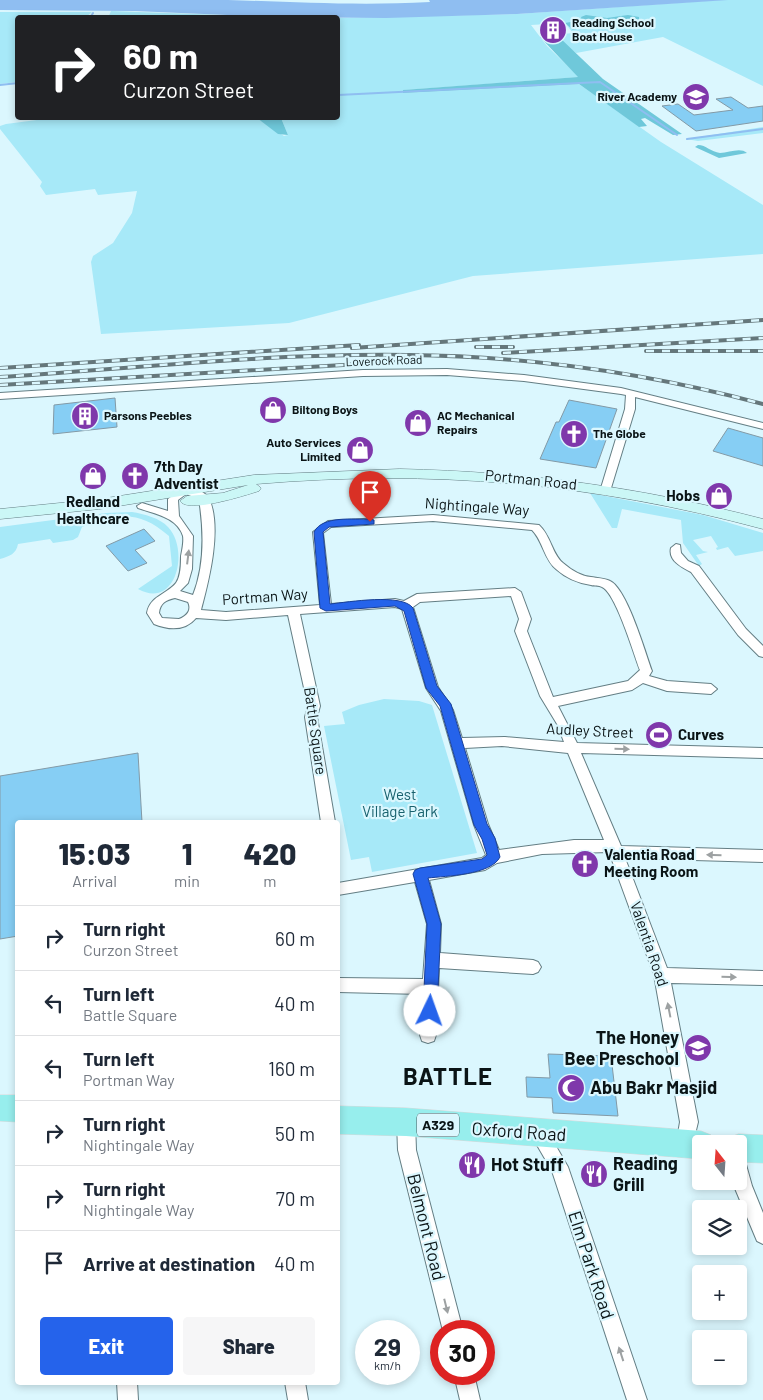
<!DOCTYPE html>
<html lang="en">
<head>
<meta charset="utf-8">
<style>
	:root { --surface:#fff; --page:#f6f6f7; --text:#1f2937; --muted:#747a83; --line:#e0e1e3; --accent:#2563eb }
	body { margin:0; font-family:Barlow,sans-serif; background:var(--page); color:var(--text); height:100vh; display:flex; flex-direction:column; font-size:19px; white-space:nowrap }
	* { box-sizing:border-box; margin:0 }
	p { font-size:16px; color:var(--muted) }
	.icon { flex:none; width:28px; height:28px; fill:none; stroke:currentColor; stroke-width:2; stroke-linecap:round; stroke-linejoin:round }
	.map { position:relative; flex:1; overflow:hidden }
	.sheet { position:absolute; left:15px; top:820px; width:325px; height:565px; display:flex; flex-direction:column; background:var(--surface); border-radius:5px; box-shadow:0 2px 8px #0003 }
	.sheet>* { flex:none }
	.guide { position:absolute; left:15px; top:15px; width:325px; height:105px; border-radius:5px; box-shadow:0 2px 8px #0003; background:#202124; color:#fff; overflow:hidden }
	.needle { width:32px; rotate:343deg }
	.controls { position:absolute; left:692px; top:1135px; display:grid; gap:10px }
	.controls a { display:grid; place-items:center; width:55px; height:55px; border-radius:5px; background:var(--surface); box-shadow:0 2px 8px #0003; font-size:25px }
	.speed { position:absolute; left:355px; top:1320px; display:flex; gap:10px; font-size:25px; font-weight:700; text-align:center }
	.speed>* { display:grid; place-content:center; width:65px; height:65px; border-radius:50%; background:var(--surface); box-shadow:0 2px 8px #0003; line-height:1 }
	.speed small { font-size:12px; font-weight:400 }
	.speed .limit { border:8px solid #d22; background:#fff; color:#111 }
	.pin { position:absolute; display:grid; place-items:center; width:42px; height:42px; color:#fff; margin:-51px -21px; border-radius:50% 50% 50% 0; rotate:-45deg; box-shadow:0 0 5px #0007 }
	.pin .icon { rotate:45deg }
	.me { position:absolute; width:55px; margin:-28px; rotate:3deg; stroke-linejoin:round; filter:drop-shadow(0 0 4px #0008) }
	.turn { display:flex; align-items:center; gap:18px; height:105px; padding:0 25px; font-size:22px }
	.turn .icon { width:65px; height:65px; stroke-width:2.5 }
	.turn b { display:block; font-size:35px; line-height:42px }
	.eta { display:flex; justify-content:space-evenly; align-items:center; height:85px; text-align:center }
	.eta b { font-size:30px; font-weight:800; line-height:35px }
	.primary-button { display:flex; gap:10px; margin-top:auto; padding:10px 25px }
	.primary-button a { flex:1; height:58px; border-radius:5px; background:var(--accent); color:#fff; font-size:20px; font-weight:800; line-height:58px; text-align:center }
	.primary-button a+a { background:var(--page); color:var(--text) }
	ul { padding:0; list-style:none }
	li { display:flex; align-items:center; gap:15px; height:65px; padding:0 25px; border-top:1px solid var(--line) }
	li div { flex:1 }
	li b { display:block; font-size:19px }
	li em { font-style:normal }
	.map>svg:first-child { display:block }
	.green { fill:#a7e9f8 }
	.forest { fill:#6fc8da }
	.water { fill:#8fbef1 }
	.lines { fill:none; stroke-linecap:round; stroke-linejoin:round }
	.stream { stroke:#8fbef1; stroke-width:2 }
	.building { fill:#86cef4; stroke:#839aa6 }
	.street-casing { stroke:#647e84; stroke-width:2 }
	.secondary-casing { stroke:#647e84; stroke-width:1 }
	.primary-casing { stroke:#d8d9da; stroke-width:1 }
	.street { fill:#fff; fill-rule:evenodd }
	.secondary { fill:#cbf7f6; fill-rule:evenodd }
	.primary { fill:#97eeed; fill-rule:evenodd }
	.rail-casing { stroke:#65777b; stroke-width:4 }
	.rail { stroke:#dbf7fe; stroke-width:2.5; stroke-dasharray:8; stroke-linecap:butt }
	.oneway { fill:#9da1a2 }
	.route { fill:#2563eb; stroke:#184099 }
	.labels { text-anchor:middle; stroke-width:4.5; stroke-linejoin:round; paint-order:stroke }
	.far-poi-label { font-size:12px; font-weight:bold; fill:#0a1416; stroke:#dbf7fe; text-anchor:start }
	.far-street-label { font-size:12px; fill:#0a1416; stroke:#dbf7fe }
	.shield { fill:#dbf7fe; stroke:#49585c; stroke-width:1 }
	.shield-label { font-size:14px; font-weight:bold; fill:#0a1416 }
	.poi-label { font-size:15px; font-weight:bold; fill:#0a1416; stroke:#dbf7fe; text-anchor:start }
	.street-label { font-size:15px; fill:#0a1416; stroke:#dbf7fe }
	.park-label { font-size:15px; fill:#18616e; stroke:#dbf7fe }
	.near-poi-label { font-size:18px; font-weight:bold; fill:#0a1416; stroke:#dbf7fe; text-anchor:start }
	.near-street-label { font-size:18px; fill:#0a1416; stroke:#dbf7fe }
	.near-district-label { font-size:24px; font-weight:bold; letter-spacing:1px; fill:#0a1416; stroke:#dbf7fe }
</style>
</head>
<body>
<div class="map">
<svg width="763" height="1400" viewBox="0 0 763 1400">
	<rect width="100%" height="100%" fill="#dbf7fe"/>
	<path class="green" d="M719,0H763V86L663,37L576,53L553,35L573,33L565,23L531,25L547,46L579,77L404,90L403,93L579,84L661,142L763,205V254L473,276L289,323L101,334L91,262L93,256L113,243L132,213L137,191L98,195L95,189L46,195L40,186L42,182L0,129V126L6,124L52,118H257L284,136L288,135L281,118H338V18L517,14Z
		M111,11L274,17L108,18Z
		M0,12H92L86,17L18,18L17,82L0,84Z
		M763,127V133L698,141L686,139Z
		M590,493L703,515L763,533V551L735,556L728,547L717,550L716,548L718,547L711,536L693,540L703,551L708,552L696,555L702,564L699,566L683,543L681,520L622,509L617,528H612Z
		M132,512C144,514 160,518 168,527C190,550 176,610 138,589L172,566L169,536C138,509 118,514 82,527L78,537L73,540L53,543L50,539L18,544C16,554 10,556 0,559V527L106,513Z
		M384,699L419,701L432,705L477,853L372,872L369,857L351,860L324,726L345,724L342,712L359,705Z"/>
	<path class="forest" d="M586,15L607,18L628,15L639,17V20L578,24L582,27L573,30L565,23L582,20L581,17Z
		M540,37H559L603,79L682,134L673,135L645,118L641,119L647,126L639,127L579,84L403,93V90L578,77Z
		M257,118H281L288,135L278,134Z
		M698,145C706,145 711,152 720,153C729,153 740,147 747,153L719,158L695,147Z"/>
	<path class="water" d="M0,0C76,0 152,0 228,0C299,2 358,6 430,2L429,0H728L517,14L386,18L274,17L135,11L0,10Z"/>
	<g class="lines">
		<path class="stream" d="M90,18L93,13
			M0,85L18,83
			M338,95L600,82L677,135
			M687,139L763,129"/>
	</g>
	<path class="building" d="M731,97L748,108L763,106V121L696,131L662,106L678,104L694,115L733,110L716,99Z
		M115,398L117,427L53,434L54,405Z
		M569,400L617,409L596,468L540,459L556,422H559Z
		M728,428L763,438V466L713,451Z
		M144,529L155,541L135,550L147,563L128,571L106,546Z
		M138,753L142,822H18V936L0,939V776Z
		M548,1054L611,1056L618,1116L553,1113L552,1098L527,1097L526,1077L550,1078Z"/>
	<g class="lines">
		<g class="street-casing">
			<path id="street" d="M447,369L524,375L621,388L763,423V429L635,397V409L611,488L606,491L601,488L625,409L626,395L621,394L524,381L447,375L363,376L0,399V393L363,370Z
				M184,487L202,492L208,496C223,526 209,580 201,610L226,612L320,605L313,532L328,521L433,515L539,525C551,536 552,554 563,563C571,570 581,576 591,577C597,578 604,578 610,581C627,589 645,652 652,671L649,676L667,681L711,684L717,689L711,694L667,691L643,683L632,690L558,706L577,743L763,748V758L581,753L621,846L763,850V862L625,858L667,968L763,971V985L671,983L698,1122L691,1151L685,1154L679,1151L676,1145L680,1122L654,975L609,852L542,854L497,863L485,870L429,880L441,924L440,953L533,960L538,962L541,967L538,972L533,974L439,968L436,1035L434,1041L428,1043L422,1041L420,1035L422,994L338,992V978L423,979L427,924L415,882L338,895V883L482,858L486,855L474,825L441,711L426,688L402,609L395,607L300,614L320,706L317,717L335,822H321L305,717L308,706L288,615L226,620L196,618C185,631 169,630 154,624L147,613C150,596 166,595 176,583C181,576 181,564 181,556C182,551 184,542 183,536C177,517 155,514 138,508L137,506L142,503L168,511V499ZM186,494L199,499C204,531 205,565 193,595L180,591L188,583L192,569L193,536L179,516L178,500ZM433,521L532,530C543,541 544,559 556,569C566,578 578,583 591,585C594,586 599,585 602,587C616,593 634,655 640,670L628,681L553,697L527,631L531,619L521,592L515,588L417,594L404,601L395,599L331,604L323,533L331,527ZM511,596L519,619L515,631L540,696L557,724L564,742L505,737L462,738L453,710L438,687L413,607L420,602ZM175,598L188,602C192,610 187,616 179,619L162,618L159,613C160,603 166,600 175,598ZM502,746L568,753L604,840H574L499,850L488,824L465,748Z
				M676,544L680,545L681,553L688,561L699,566L746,629L763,646V657L759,656L738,635L691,572C681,567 668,560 671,548Z
				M406,1113L412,1116L415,1122L416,1150L463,1331H443L398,1150L397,1122L400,1116Z
				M539,1124L545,1127L568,1167L647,1400H627L552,1171L530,1133L533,1127Z
				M739,1158L745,1161L752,1186L763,1213V1244L757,1241L734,1186L733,1181H739Z
				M454,1374H474L480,1400H460Z
				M117,1382H137L138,1400H118Z
				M285,1382H305L308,1400H288Z"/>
		</g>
		<g class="secondary-casing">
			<path id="secondary" d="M400,469C529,472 639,487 763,519V529C592,483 433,469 256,484L261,488L259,491C246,495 188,514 180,501L187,496L223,493L248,485L100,509L0,519V509L100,499L254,475Z"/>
		</g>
		<g class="primary-casing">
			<path id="primary" d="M0,1095H18V1122L0,1121Z
				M338,1106L406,1108L701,1131L711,1135L714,1144H701V1159L406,1136L338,1134Z
				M739,1134L763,1135V1163L739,1162V1144H727L729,1138Z"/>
		</g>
		<use href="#street" class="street"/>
		<use href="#secondary" class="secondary"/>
		<use href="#primary" class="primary"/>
		<g class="rail-casing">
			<path id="rail" d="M476,347H513
				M352,348L763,320
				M646,351H763
				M503,353L763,338
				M0,368L359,345
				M0,377C136,368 272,353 408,355C529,356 647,373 763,404
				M0,385L394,362"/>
		</g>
		<use href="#rail" class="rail"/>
	</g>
	<defs><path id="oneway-solid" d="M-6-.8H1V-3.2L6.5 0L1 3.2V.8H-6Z" transform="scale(1.25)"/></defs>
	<g class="oneway">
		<use href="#oneway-solid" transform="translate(188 557) rotate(-83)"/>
		<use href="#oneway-solid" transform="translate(622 749) rotate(1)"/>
		<use href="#oneway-solid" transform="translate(714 855) rotate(-178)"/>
		<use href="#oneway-solid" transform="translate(729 977) rotate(1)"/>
		<use href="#oneway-solid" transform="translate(669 1010) rotate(-101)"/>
		<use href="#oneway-solid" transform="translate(446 1306) rotate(76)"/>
		<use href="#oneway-solid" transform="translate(621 1354) rotate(-108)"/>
	</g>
	<path class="route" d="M370,519L374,520V524L329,527L323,532L330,604C349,602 402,593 413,608L437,686L451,704L487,824L495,838L500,857C491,875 446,876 428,878L441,924L437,1011L435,1016L430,1018L425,1016L423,1011L427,924L413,874L415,870L420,868L482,859L487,855L482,839L474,825L440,706L426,688L404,611L395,606L326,611L320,608L314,532C323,515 353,520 370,519Z"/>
	<defs>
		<g id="building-disc" transform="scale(1.4375)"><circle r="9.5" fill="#7f38ab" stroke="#dbf7fe"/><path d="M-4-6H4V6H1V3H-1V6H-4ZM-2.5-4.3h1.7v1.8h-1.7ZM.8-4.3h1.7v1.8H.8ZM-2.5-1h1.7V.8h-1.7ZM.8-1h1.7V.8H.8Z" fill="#fff"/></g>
		<g id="school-disc" transform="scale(1.4375)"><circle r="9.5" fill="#7f38ab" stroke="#dbf7fe"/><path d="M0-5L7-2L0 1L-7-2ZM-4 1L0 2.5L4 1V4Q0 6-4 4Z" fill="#fff"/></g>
		<g id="shop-disc" transform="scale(1.4375)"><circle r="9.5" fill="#7f38ab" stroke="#dbf7fe"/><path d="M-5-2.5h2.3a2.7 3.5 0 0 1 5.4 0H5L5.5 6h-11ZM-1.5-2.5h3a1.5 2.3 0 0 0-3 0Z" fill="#fff"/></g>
		<g id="church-disc" transform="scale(1.4375)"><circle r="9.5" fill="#7f38ab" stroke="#dbf7fe"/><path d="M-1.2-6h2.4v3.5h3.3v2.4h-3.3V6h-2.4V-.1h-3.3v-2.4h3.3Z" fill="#fff"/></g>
		<g id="stadium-disc" transform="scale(1.4375)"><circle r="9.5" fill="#7f38ab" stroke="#dbf7fe"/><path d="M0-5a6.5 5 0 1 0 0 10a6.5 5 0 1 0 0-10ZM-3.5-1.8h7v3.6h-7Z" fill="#fff"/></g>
		<g id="mosque-disc" transform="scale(1.4375)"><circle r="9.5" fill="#7f38ab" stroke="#dbf7fe"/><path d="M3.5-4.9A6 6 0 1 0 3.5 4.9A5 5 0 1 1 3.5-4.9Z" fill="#fff"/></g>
		<g id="restaurant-disc" transform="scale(1.4375)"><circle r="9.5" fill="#7f38ab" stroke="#dbf7fe"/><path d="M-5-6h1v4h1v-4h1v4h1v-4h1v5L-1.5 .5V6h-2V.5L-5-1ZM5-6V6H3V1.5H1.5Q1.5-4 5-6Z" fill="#fff"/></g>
	</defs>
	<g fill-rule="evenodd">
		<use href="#building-disc" x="553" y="30"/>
		<use href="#school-disc" x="696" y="97"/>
		<use href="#shop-disc" x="273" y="410"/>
		<use href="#building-disc" x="85" y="416"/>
		<use href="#shop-disc" x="418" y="423"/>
		<use href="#church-disc" x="574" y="434"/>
		<use href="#shop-disc" x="360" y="450"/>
		<use href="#shop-disc" x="93" y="476"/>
		<use href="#church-disc" x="135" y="476"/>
		<use href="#shop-disc" x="719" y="496"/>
		<use href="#stadium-disc" x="659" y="735"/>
		<use href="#church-disc" x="585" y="864"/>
		<use href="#school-disc" x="698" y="1048"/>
		<use href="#mosque-disc" x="571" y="1088"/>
		<use href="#restaurant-disc" x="472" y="1165"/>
		<use href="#restaurant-disc" x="594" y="1174"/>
	</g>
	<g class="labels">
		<g class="far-poi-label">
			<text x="572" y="27">Reading School<tspan x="572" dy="14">Boat House</tspan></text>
			<text x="677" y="101" text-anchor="end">River Academy</text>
			<text x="292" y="414">Biltong Boys</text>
			<text x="104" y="420">Parsons Peebles</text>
			<text x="437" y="420">AC Mechanical<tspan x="437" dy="14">Repairs</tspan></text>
			<text x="593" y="438">The Globe</text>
			<text x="341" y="447" text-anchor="end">Auto Services<tspan x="341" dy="14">Limited</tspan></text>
		</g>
		<g class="far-street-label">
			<text transform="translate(384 361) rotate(-2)" y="4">Loverock Road</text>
		</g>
		<rect class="shield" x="417" y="1113.5" width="42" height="23" rx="4"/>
		<g class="shield-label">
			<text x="438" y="1130">A329</text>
		</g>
		<g class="poi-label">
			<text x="154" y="472">7th Day<tspan x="154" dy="17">Adventist</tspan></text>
			<text x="700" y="501" text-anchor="end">Hobs</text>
			<text x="93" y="507" text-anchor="middle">Redland<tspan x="93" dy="17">Healthcare</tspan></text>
			<text x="678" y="740">Curves</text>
			<text x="604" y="860">Valentia Road<tspan x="604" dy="17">Meeting Room</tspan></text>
		</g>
		<g class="street-label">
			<text transform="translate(531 480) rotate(6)" y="5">Portman Road</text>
			<text transform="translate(477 507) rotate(4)" y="5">Nightingale Way</text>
			<text transform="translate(265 597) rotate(-4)" y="5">Portman Way</text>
			<text transform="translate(315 731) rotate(82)" y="5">Battle Square</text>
			<text transform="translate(590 731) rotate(3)" y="5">Audley Street</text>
			<text transform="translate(649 944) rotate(71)" y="5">Valentia Road</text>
		</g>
		<g class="park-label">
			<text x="400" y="800">West<tspan x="400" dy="17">Village Park</tspan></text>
		</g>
		<g class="near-poi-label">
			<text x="679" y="1044" text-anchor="end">The Honey<tspan x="679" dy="21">Bee Preschool</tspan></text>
			<text x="590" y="1094">Abu Bakr Masjid</text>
			<text x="613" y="1170">Reading<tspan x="613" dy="21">Grill</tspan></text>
			<text x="491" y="1171">Hot Stuff</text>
		</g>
		<g class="near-street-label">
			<text transform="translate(519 1132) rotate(4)" y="6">Oxford Road</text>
			<text transform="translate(426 1227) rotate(76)" y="6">Belmont Road</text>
			<text transform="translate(591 1265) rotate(72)" y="6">Elm Park Road</text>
		</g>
		<g class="near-district-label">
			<text x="448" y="1085">BATTLE</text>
		</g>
	</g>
</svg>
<div class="controls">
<a><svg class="needle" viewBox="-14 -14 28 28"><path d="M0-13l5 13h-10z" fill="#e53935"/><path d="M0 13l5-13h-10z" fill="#747a83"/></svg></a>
<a><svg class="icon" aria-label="layers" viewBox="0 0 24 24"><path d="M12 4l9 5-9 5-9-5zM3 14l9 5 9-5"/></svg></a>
<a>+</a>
<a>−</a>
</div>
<div class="speed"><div>29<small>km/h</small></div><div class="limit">30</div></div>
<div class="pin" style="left:370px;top:522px;background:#d93025"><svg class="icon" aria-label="arrive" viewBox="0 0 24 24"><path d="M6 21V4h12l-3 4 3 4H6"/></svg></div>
<svg class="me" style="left:430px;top:1011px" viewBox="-20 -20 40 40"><circle r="19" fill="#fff"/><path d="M0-13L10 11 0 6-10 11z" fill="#2563eb"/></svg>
<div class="guide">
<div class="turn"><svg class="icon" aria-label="right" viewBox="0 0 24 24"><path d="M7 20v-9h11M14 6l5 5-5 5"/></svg><div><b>60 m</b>Curzon Street</div></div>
</div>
<section class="sheet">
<div class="eta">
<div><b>15:03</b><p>Arrival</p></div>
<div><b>1</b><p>min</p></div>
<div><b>420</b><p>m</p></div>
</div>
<ul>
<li><svg class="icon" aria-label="right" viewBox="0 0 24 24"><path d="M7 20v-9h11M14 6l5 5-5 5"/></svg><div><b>Turn right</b><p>Curzon Street</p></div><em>60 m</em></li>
<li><svg class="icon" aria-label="left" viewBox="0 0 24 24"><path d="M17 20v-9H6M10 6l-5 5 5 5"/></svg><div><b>Turn left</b><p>Battle Square</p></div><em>40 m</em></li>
<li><svg class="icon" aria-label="left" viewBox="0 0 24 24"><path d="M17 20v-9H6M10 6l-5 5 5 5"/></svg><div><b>Turn left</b><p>Portman Way</p></div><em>160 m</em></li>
<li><svg class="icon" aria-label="right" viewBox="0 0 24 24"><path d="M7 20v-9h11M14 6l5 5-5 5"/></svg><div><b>Turn right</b><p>Nightingale Way</p></div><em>50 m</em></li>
<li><svg class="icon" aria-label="right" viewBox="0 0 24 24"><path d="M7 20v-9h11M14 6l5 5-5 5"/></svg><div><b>Turn right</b><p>Nightingale Way</p></div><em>70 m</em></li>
<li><svg class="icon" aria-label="arrive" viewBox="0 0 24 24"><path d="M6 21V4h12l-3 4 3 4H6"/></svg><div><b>Arrive at destination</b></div><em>40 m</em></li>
</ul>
<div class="primary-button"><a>Exit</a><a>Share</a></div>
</section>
</div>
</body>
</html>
